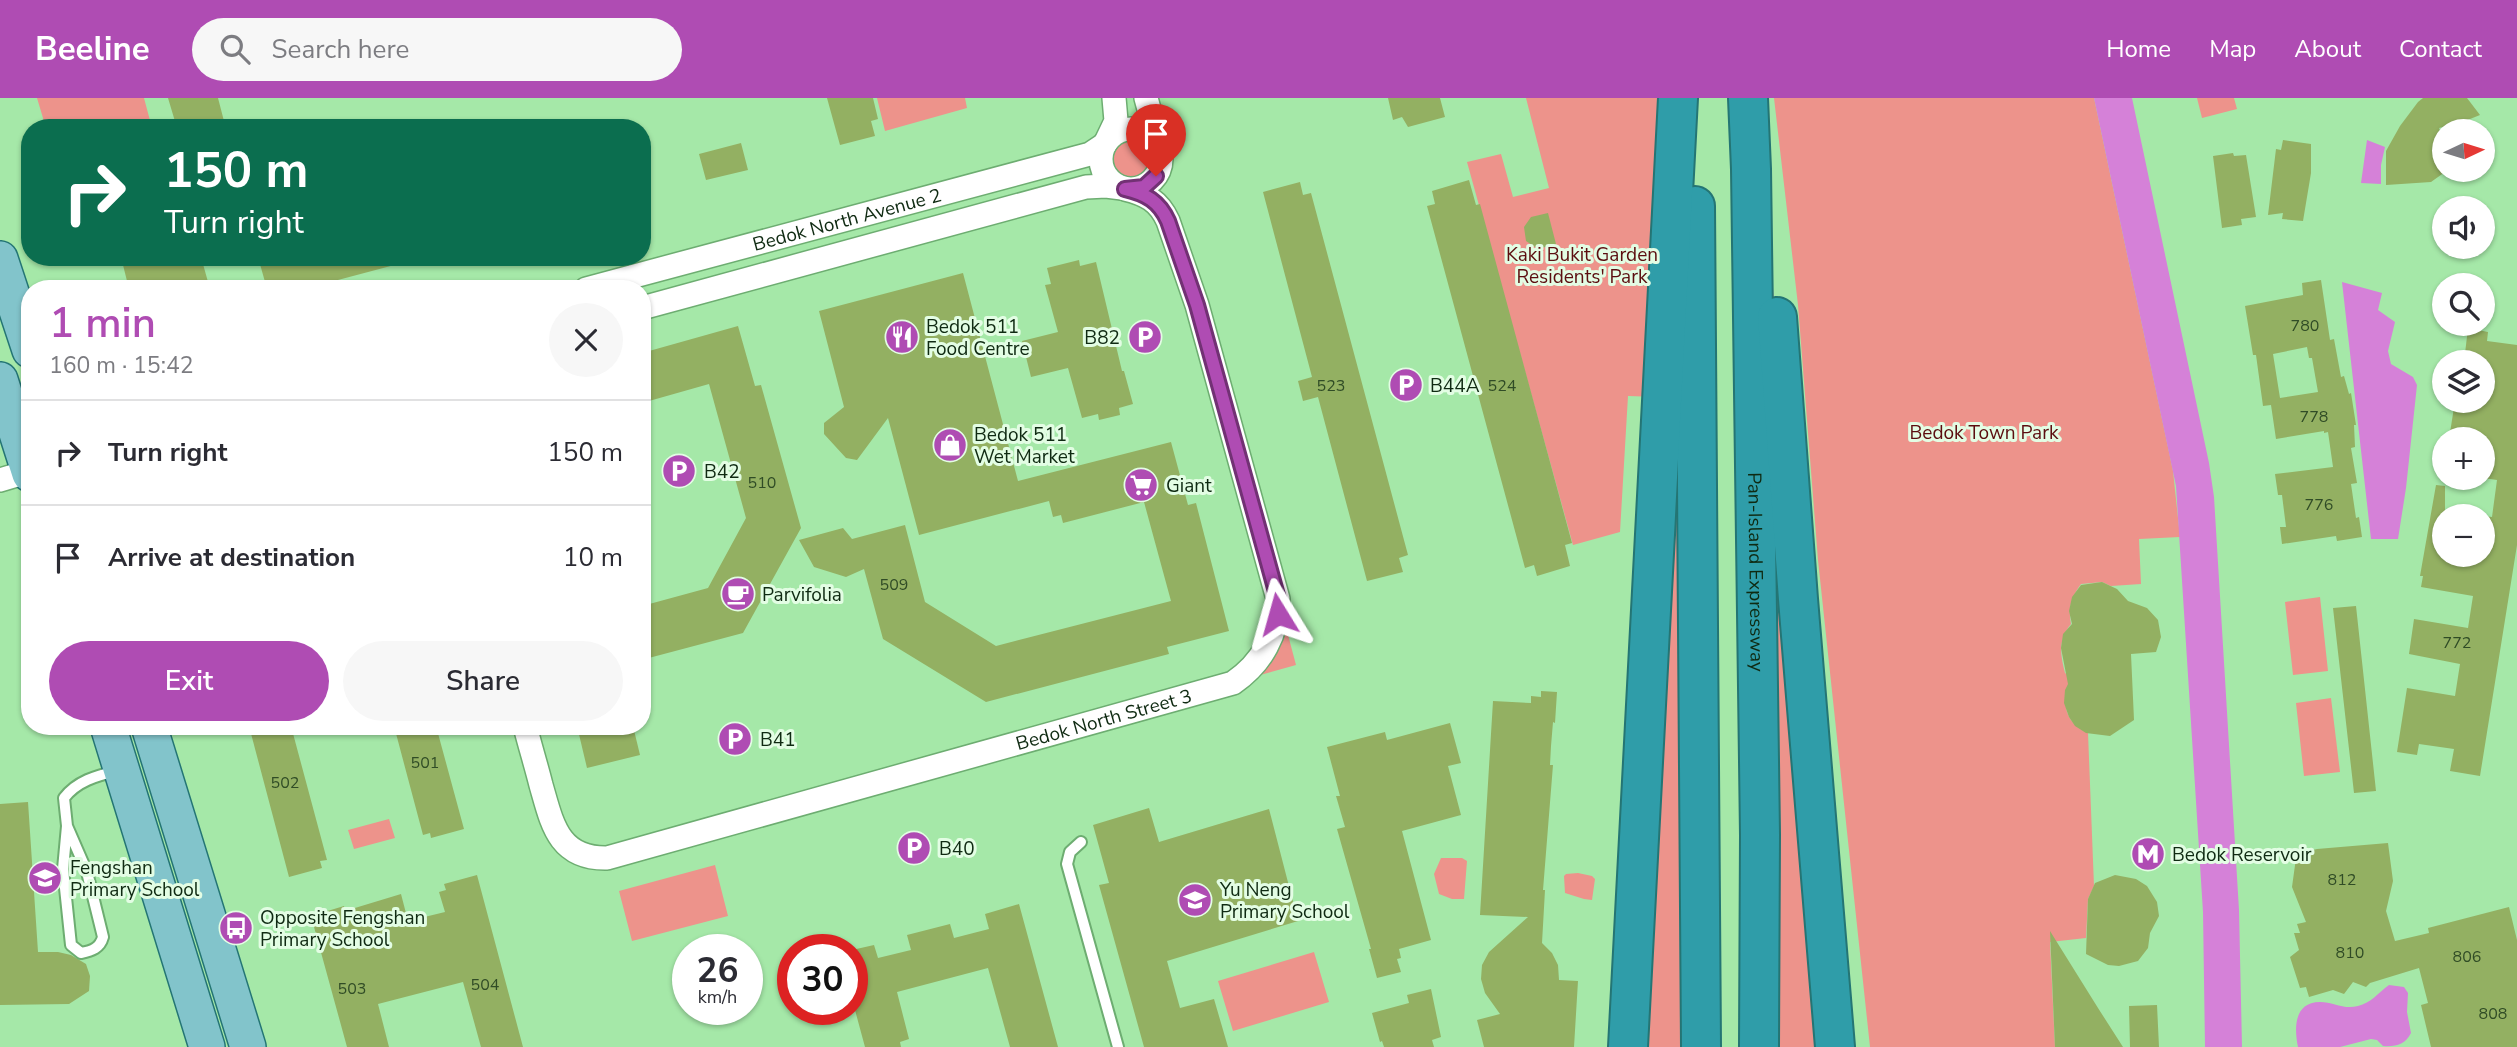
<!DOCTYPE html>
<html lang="en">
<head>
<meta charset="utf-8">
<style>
	:root { --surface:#fff; --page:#f7f7f7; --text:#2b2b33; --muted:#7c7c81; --line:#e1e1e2; --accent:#af4cb3 }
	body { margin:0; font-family:"Nunito Sans",sans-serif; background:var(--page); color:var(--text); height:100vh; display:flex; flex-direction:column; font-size:26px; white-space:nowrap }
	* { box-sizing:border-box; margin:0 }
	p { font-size:23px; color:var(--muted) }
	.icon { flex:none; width:38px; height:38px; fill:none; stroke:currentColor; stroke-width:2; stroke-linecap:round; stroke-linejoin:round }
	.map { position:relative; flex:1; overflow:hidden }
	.panel { position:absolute; left:21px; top:182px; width:630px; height:455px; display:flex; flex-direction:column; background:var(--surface); border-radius:28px; box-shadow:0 2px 5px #0004 }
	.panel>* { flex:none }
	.guide { position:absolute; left:21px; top:21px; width:630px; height:147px; border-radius:28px; box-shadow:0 2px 5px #0004; background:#0b6e4f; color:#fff; overflow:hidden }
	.needle { width:46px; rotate:86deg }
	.buttons { position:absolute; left:2432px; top:21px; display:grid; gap:14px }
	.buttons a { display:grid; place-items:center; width:63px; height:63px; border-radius:50%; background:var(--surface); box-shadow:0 2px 5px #0004; font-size:35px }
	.speed { position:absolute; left:672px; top:836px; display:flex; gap:14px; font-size:35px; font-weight:700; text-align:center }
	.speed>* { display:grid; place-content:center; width:91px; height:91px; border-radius:50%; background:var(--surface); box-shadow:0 2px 5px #0004; line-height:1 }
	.speed small { font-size:18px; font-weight:400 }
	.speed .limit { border:10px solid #d22; background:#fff; color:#111 }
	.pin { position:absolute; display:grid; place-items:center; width:60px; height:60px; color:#fff; margin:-72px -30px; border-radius:50% 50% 50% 0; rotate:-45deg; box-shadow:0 0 7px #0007 }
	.pin .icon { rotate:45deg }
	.me { position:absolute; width:77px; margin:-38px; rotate:352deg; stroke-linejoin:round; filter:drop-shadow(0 0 5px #0008) }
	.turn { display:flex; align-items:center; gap:24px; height:147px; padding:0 28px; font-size:32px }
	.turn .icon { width:91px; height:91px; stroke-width:2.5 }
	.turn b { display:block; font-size:49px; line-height:60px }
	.round { display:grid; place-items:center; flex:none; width:74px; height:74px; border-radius:37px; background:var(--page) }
	.headline { display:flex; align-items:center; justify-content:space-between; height:119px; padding:0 28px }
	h1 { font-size:42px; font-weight:600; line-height:52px; color:var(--accent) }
	.cta { display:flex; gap:14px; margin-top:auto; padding:14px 28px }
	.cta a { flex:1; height:80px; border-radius:42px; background:var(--accent); color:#fff; font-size:28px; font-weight:600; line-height:80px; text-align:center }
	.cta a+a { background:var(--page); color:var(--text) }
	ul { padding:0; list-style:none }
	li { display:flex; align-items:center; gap:21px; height:105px; padding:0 28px; border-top:2px solid var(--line) }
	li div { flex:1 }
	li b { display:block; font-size:26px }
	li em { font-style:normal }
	header { display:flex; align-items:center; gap:42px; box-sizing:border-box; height:98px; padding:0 35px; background:var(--accent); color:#fff }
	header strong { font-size:33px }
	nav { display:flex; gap:38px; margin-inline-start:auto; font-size:24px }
	.search { width:490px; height:63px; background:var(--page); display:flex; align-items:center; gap:18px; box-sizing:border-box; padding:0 24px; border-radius:38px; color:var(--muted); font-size:26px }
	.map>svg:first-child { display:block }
	.green { fill:#ed938b }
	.water { fill:#d581d8 }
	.building { fill:#93b062; fill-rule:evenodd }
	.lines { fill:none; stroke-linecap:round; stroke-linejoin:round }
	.service-casing { stroke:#6dad71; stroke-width:14 }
	.minor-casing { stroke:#6dad71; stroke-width:26 }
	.primary-casing { stroke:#247574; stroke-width:38 }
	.motorway-casing { stroke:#247574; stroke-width:42 }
	.service { stroke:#fff; stroke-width:10 }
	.minor { stroke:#fff; stroke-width:23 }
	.primary { stroke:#82c4cb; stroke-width:35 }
	.motorway { stroke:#2f9da9; stroke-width:38 }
	.route-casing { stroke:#723174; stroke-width:18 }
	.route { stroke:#af4cb3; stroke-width:12 }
	.labels { text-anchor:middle; stroke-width:6; stroke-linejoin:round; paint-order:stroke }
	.number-label { font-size:16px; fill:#304c26 }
	.street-label { font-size:19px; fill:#0f2a12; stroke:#e3fde4 }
	.park-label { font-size:19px; fill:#5b0d0f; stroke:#e3fde4 }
	.poi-label { font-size:19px; fill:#0f2a12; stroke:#e3fde4; text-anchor:start }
</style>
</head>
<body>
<header>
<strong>Beeline</strong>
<div class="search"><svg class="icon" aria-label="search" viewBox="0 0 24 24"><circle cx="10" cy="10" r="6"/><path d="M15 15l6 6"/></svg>Search here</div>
<nav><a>Home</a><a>Map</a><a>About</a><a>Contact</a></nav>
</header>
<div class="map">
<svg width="2517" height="949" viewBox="0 0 2517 949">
	<rect width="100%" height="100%" fill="#a5e8a8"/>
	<path class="green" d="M37,0H144L152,30H46Z
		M877,0H965L967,10L885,33Z
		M1526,0H1674L1658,299L1628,298L1620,434L1573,447L1467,64L1501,56L1513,99L1549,90Z
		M1690,0L1696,144L1701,949H1629Z
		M1774,0H2094L2173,373L2180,439L2139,441L2141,486L2111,488L2102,484L2081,486C2071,500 2068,509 2071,526C2058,542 2060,556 2065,575L2072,580C2060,602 2064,625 2088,635L2094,788L2088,801L2086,840L2050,844L2055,949H1870L1818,462L1798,207Z
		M2197,0H2234L2237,11L2202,20Z
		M1131,30L1144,34L1161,56L1158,74L1146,88L1105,78L1100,62L1119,33Z
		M1766,105L1835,949H1759Z
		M2320,499L2328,573L2293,577L2285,504Z
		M1279,503L1296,567L1235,584Z
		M2331,600L2340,674L2304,678L2296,605Z
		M389,721L395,740L354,751L348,732Z
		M1441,760H1462L1467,763L1464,801H1452L1439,796L1434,776Z
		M715,767L728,818L632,843L619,793Z
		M1578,775L1592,778L1595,781L1592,802L1584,801L1565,795L1564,778L1566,776Z
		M1314,854L1329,904L1233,933L1218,883Z"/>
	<path class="water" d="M2094,0H2132L2209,365L2214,399L2239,812L2242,949H2205L2203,814L2176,388Z
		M2367,42L2385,49L2381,67V86L2361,85Z
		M2342,184L2382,195L2378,212L2395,224L2388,253L2391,266L2413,279L2417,287L2406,390L2398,441H2371Z
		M2389,887L2404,889L2408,895L2407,914L2411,935C2405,947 2395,949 2383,948L2377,942L2371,941L2340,949H2298C2294,930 2294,904 2320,904C2333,904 2344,912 2358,908C2371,905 2378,895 2389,887Z"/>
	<path class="building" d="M168,0H218L225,27L214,30H177Z
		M827,0H873L878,21L871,23L875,38L840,47Z
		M1388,0H1440L1445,19L1408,29L1402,19L1393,22Z
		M2423,0H2467L2480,17L2465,23L2439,30L2445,48V74L2431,84L2386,87V53L2400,28L2418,4Z
		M2283,42L2311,46V75L2303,123L2282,121L2283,115L2268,117L2276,51L2281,52Z
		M741,45L748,72L706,82L699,56Z
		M2233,55L2234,58L2246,57L2256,119L2241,121L2242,127L2222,130L2213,58Z
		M1469,82L1476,107L1480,106L1572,445L1565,447L1570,468L1537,478L1534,467L1525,470L1427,108L1435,106L1432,93Z
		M1300,84L1303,97L1311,95L1408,457L1399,460L1403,474L1367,483L1318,299L1303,303L1298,283L1312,279L1263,94Z
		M1548,115L1556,146L1538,151L1526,143L1524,129L1531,119Z
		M121,159H201L210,191H129Z
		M258,159H401L402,165L304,191H267Z
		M1079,162L1080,168L1096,164L1122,273H1124L1133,306L1119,310L1120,317L1099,322L1098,316L1082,320L1068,270L1031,279L1022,243L1058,234L1045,187L1051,186L1047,170Z
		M963,175L1018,383L1171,344L1188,407L1196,405L1229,533L1167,549L1169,556L986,604L883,541L864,471L846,479L814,469L799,442L843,430L852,441L905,427L925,504L996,548L1171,503L1144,404L1063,425L1061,417L1053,419L1049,403L919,437L888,320L857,362L846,360L824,336V325L844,309L819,213Z
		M2321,182L2330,242L2334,241L2341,279L2344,278L2349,296L2351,295L2356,327H2354L2355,349L2351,350L2357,385L2351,386L2356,420L2359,419L2362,439L2337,443L2336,438L2282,446L2280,429H2286L2282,397H2278L2275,376L2333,369L2328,334L2324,335V333L2276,341L2271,307L2263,308L2256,257H2253L2245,208L2303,197L2302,185ZM2307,249L2309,260H2312L2318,294L2280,300L2273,256Z
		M738,228L755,288L761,287L801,430L743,535L645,561L642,552V508L708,490L746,420L709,286L642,305V255Z
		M2468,230L2488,234L2487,243L2517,247V447L2480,678L2450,673L2454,651L2419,646L2417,657L2397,654L2407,590L2455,598L2460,566L2409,556L2414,521L2468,530L2473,498L2421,489L2423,478H2420L2436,387L2445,388V457H2483V418L2492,419L2497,382L2483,380V341H2449L2455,303H2483V264H2464Z
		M2102,484L2117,491L2128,503L2147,510L2158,522L2161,539L2156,554L2131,556L2134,622L2110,638L2086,635L2075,628L2069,619L2064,605L2065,592L2068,586L2061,550L2063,536L2072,526L2069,513L2072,499L2081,487Z
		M2356,508L2376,693L2354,695L2333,510Z
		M1541,593L1557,594L1555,625L1553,624L1551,648L1550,667H1553L1543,792H1545L1542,845L1552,855L1558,867L1559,882L1578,883L1574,949H1484L1477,922L1500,916L1485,895L1481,881L1482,867L1489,854L1528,819L1480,817L1493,603L1531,605V598L1541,599Z
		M1450,625L1461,665L1448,668L1461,717L1402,733L1431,842L1399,851L1401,860L1397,861L1401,874L1377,880L1369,851H1371L1337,731L1345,729L1336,698H1340L1327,649L1385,634L1387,642Z
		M249,628H291L327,762L320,763L322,770L289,779Z
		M394,628H436L464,731L431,740L430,735L423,737Z
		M577,628H633L640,657L587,670Z
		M28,704L38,854H58L71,857L86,866L90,878L89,893L69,906L0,907V706Z
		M1149,710L1159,744L1269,711L1298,823L1167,863L1180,910L1214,901L1228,949H1144L1099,787L1109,785L1093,727Z
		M2388,745L2393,783L2386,813L2395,843L2429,835L2428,830L2509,809L2517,842V949H2431L2421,907L2428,905L2419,870L2370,885L2366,889L2353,884L2344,896L2333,892L2309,899L2306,889L2300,890L2290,859L2299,852L2294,835H2300L2297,826L2306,824L2292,789L2296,760L2306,758L2305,754L2317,751Z
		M477,777L523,949H481L463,884L378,906L389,949H347L311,818L344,808L345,813L401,796L408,823L445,814L439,794L446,792L444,786Z
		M2115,777L2136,781L2147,788L2157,804L2159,818L2150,835L2148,850L2138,863L2119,868L2108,867L2086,856L2088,801L2095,785Z
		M1019,806L1058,949H1010L988,870L897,894L909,941L900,944L901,949H865L852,901V852L874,847L878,860L911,852L907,837L950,826L954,840L989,831L985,816Z
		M2050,833L2098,910L2123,949H2055Z
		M1431,891L1441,939L1432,942L1434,949H1384L1382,943L1380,944L1372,915L1409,905L1407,897Z
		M2157,907L2159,949H2130L2129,908Z"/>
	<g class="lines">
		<g class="service-casing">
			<path id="service" d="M67,728L87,774L103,839C100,850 92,853 81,855L71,847L63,771L67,728L64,700C77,683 96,678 116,673
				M1081,744L1070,754L1067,766L1118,949"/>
		</g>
		<g class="minor-casing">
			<g id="minor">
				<path d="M1146,0L1159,48"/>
				<circle cx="1131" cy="61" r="30"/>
				<path d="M1106,44L1116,23L1114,0"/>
				<path id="s1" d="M586,191L1090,56L1105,46"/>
				<path d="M642,210L1086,89L1106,88L1122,90"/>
				<path d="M0,382L30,373"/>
				<path id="s2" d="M525,628C530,648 536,667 541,687C552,725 558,761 607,760L1233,585C1262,565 1278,536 1278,501L1197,207L1168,123C1159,103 1146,96 1125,91"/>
			</g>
		</g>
		<g class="primary-casing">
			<path id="primary" d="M0,161L30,252
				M0,282L30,376
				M108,628L207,949
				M149,628L248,949"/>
		</g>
		<g class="motorway-casing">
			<g id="motorway">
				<path id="s3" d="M1748,0L1751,71L1760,737L1759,949"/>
				<path d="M1695,108L1701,949"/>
				<path d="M1777,219L1798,501L1835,949"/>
				<path d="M1628,949L1678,0"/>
			</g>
		</g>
		<use href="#service" class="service"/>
		<use href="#minor" class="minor"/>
		<use href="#primary" class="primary"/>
		<use href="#motorway" class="motorway"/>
	</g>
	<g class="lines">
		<g class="route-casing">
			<path id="route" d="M1156,78L1144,89L1125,91C1146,96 1159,103 1168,123L1197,207L1278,501V516"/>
		</g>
		<use href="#route" class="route"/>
	</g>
	<defs>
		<g id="restaurant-disc" transform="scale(1.75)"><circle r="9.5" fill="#af4cb3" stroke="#e3fde4"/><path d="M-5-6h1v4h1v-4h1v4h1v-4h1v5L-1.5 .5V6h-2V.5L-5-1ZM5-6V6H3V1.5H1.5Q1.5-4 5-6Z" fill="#fff"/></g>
		<g id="parking-disc" transform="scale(1.75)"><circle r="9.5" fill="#af4cb3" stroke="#e3fde4"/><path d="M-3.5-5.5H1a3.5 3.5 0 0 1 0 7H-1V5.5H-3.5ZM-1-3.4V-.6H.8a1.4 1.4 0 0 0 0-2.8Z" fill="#fff"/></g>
		<g id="shop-disc" transform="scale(1.75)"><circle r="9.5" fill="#af4cb3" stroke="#e3fde4"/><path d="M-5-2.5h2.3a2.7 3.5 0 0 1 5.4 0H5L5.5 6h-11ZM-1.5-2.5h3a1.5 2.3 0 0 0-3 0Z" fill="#fff"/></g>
		<g id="supermarket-disc" transform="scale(1.75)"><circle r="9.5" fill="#af4cb3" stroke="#e3fde4"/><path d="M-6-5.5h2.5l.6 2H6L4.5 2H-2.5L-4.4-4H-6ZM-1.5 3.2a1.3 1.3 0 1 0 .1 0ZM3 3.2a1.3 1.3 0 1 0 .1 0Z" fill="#fff"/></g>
		<g id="cafe-disc" transform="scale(1.75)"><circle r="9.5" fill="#af4cb3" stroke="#e3fde4"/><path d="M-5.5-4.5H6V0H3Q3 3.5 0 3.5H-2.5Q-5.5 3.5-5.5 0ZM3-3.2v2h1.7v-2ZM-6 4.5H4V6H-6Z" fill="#fff"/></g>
		<g id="metro-disc" transform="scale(1.75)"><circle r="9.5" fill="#af4cb3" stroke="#e3fde4"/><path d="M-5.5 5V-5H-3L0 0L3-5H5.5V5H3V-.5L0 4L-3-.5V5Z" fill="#fff"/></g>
		<g id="school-disc" transform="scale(1.75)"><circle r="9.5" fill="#af4cb3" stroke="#e3fde4"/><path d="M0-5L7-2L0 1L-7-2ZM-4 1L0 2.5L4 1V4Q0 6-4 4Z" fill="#fff"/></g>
		<g id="bus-disc" transform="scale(1.75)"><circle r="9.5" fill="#af4cb3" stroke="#e3fde4"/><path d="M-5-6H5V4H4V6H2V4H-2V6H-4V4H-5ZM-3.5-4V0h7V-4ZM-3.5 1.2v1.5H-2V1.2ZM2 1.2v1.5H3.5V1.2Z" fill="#fff"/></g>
	</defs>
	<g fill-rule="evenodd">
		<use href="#restaurant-disc" x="902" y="239"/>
		<use href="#parking-disc" x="1145" y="239"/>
		<use href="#parking-disc" x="1406" y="287"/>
		<use href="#shop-disc" x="950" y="347"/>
		<use href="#parking-disc" x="679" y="373"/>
		<use href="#supermarket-disc" x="1141" y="387"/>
		<use href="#cafe-disc" x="738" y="496"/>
		<use href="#parking-disc" x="735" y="641"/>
		<use href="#parking-disc" x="914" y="750"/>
		<use href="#metro-disc" x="2148" y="756"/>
		<use href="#school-disc" x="45" y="780"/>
		<use href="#school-disc" x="1195" y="802"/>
		<use href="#bus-disc" x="236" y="830"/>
	</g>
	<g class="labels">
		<g class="number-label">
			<text x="2305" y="233">780</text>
			<text x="1331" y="293">523</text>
			<text x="1502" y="293">524</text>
			<text x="2314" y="324">778</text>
			<text x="762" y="390">510</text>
			<text x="2319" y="412">776</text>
			<text x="894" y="492">509</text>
			<text x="2457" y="550">772</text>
			<text x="425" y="670">501</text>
			<text x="285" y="690">502</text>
			<text x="2342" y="787">812</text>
			<text x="2350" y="860">810</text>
			<text x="2467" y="864">806</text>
			<text x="485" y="892">504</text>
			<text x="352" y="896">503</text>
			<text x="2493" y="921">808</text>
		</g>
		<g class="street-label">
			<text dy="7" stroke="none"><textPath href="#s1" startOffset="270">Bedok North Avenue 2</textPath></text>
			<text dy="7" stroke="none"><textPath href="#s3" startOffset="474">Pan-Island Expressway</textPath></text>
			<text dy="7" stroke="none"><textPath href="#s2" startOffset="686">Bedok North Street 3</textPath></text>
		</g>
		<g class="park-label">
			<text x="1582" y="163">Kaki Bukit Garden<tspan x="1582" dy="22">Residents' Park</tspan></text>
			<text x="1984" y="341">Bedok Town Park</text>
		</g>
		<g class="poi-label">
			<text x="926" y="235">Bedok 511<tspan x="926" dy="22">Food Centre</tspan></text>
			<text x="1120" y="246" text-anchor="end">B82</text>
			<text x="1430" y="294">B44A</text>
			<text x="974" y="343">Bedok 511<tspan x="974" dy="22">Wet Market</tspan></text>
			<text x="704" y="380">B42</text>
			<text x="1166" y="394">Giant</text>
			<text x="762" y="503">Parvifolia</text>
			<text x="760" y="648">B41</text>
			<text x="939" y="757">B40</text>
			<text x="2172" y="763">Bedok Reservoir</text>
			<text x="70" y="776">Fengshan<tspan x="70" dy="22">Primary School</tspan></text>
			<text x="1220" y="798">Yu Neng<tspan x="1220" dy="22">Primary School</tspan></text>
			<text x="260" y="826">Opposite Fengshan<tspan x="260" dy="22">Primary School</tspan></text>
		</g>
	</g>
</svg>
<div class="buttons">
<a><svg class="needle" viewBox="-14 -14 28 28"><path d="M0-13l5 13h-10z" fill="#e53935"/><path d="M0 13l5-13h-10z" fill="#7c7c81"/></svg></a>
<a><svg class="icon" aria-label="sound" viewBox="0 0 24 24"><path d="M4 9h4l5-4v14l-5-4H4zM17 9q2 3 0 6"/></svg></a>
<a><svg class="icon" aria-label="search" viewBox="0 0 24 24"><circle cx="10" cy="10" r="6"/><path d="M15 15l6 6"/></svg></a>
<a><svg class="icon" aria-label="layers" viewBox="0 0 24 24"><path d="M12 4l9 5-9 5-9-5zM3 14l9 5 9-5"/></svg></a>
<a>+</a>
<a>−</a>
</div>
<div class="speed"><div>26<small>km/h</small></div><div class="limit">30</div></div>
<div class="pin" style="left:1156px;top:78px;background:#d93025"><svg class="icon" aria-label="arrive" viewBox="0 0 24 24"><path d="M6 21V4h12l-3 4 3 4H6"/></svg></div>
<svg class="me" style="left:1278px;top:516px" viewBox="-20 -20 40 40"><path d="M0-17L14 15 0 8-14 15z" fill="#af4cb3" stroke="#fff" stroke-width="4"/></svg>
<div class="guide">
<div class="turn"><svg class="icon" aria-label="right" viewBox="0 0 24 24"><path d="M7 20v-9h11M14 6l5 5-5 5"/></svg><div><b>150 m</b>Turn right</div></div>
</div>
<section class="panel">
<div class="headline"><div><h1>1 min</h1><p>160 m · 15:42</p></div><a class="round"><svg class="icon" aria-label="close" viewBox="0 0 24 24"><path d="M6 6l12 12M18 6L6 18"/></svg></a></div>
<ul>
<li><svg class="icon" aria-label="right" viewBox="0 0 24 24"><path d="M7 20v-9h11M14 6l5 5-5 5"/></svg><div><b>Turn right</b></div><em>150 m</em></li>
<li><svg class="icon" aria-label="arrive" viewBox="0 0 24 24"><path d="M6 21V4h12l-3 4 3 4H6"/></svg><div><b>Arrive at destination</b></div><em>10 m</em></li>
</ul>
<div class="cta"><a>Exit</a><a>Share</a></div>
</section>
</div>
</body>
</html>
